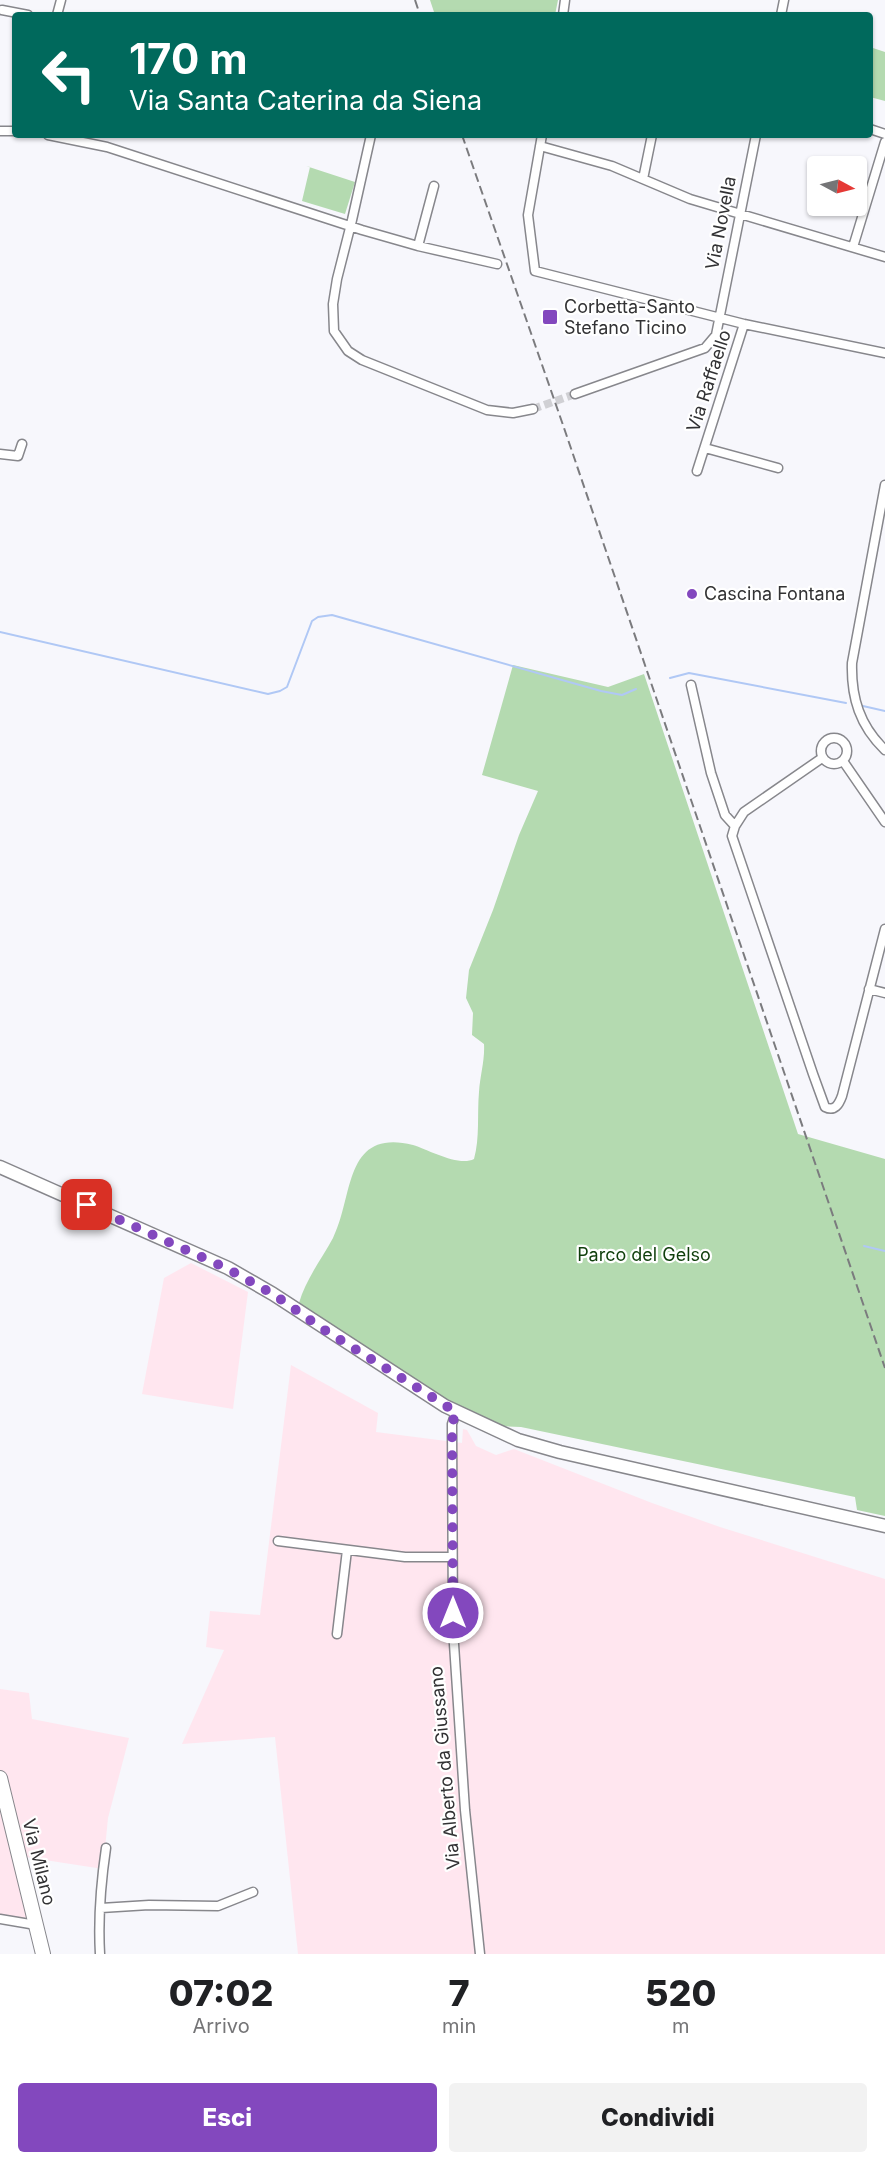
<!DOCTYPE html>
<html lang="it">
<head>
<meta charset="utf-8">
<style>
	:root { --surface:#fff; --page:#f2f2f2; --text:#202124; --muted:#757577; --accent:#8348be }
	body { margin:0; font-family:Inter,sans-serif; background:var(--page); color:var(--text); height:100vh; display:flex; flex-direction:column; font-size:22px; white-space:nowrap }
	* { box-sizing:border-box; margin:0 }
	p { font-size:20px; color:var(--muted) }
	.icon { flex:none; width:33px; height:33px; fill:none; stroke:currentColor; stroke-width:2; stroke-linecap:round; stroke-linejoin:round }
	.map { position:relative; height:1954px; overflow:hidden }
	.sheet { display:flex; flex-direction:column; background:var(--surface); flex:1 }
	.sheet>* { flex:none }
	.guide { position:absolute; left:12px; top:12px; width:861px; height:126px; border-radius:6px; box-shadow:0 2px 4px #0004; background:#00695c; color:#fff; overflow:hidden }
	.needle { width:39px; rotate:97deg }
	.fabs { position:absolute; left:807px; top:156px; display:grid; gap:12px }
	.fabs a { display:grid; place-items:center; width:60px; height:60px; border-radius:6px; background:var(--surface); box-shadow:0 2px 4px #0004; font-size:30px }
	.pin { position:absolute; display:grid; place-items:center; width:51px; height:51px; color:#fff; margin:-26px; border-radius:12px; box-shadow:0 3px 9px #0006 }
	.me { position:absolute; width:66px; margin:-33px; rotate:0deg; stroke-linejoin:round; filter:drop-shadow(0 0 4px #0008) }
	.turn { display:flex; align-items:center; gap:21px; height:126px; padding:0 18px; font-size:27px }
	.turn .icon { width:78px; height:78px; stroke-width:2.5 }
	.turn b { display:block; font-size:42px; line-height:51px }
	.eta { display:flex; justify-content:space-evenly; align-items:center; height:102px; text-align:center }
	.eta b { font-size:36px; font-weight:800; line-height:42px }
	.action { display:flex; gap:12px; margin-top:auto; padding:12px 18px }
	.action a { flex:1; height:69px; border-radius:6px; background:var(--accent); color:#fff; font-size:24px; font-weight:800; line-height:69px; text-align:center }
	.action a+a { background:var(--page); color:var(--text) }
	.map>svg:first-child { display:block }
	.industrial { fill:#ffe6ef }
	.green { fill:#b4dab0 }
	.lines { fill:none; stroke-linecap:round; stroke-linejoin:round }
	.stream { stroke:#b0c8f5; stroke-width:2 }
	.street-tunnel { stroke:#d0d0d4; stroke-width:8; stroke-dasharray:8 4; stroke-linecap:butt }
	.street-casing { stroke:#87878c; stroke-width:11 }
	.secondary-casing { stroke:#87878c; stroke-width:15 }
	.primary-casing { stroke:#87878c; stroke-width:16 }
	.street { stroke:#fff; stroke-width:8 }
	.secondary { stroke:#fff; stroke-width:12 }
	.primary { stroke:#fff; stroke-width:14 }
	.rail { stroke:#7b7b7e; stroke-width:2; stroke-dasharray:9 4.5; stroke-linecap:butt }
	.route { stroke:#8348be; stroke-width:10; stroke-dasharray:0 18 }
	.poi-dot { fill:#8348be; stroke:#fff; stroke-width:2 }
	.labels { text-anchor:middle; stroke-width:4.5; stroke-linejoin:round; paint-order:stroke }
	.street-label { font-size:18px; fill:#323234; stroke:#fff }
	.poi-label { font-size:18px; fill:#323234; stroke:#fff; text-anchor:start }
	.park-label { font-size:18px; fill:#0f3e0b; stroke:#fff }
</style>
</head>
<body>
<div class="map">
<svg width="885" height="1954" viewBox="0 0 885 1954">
	<rect width="100%" height="100%" fill="#f7f7fc"/>
	<path class="industrial" d="M191,1263L248,1292L233,1409L142,1394L164,1278Z
		M291,1365L378,1413L376,1432L462,1443L463,1429L467,1430L476,1446L496,1455L514,1449L652,1503L720,1527L885,1579V1954H298L275,1737L182,1744L224,1650L206,1647L210,1611L260,1615Z
		M0,1689L29,1693L32,1719L129,1738L108,1818L103,1869L19,1856L35,1922L0,1916Z"/>
	<path class="green" d="M430,0H558L555,15H435Z
		M870,47L885,52V101L870,97Z
		M306,166L355,182L345,214L302,201L310,167Z
		M513,665L608,687L644,674L798,1134L885,1159V1516L857,1510L855,1497L521,1427L500,1426L443,1400L301,1307L299,1303C306,1279 321,1260 333,1238C354,1197 343,1128 413,1145C429,1150 459,1167 474,1159C480,1138 477,1114 479,1092C480,1076 485,1060 484,1044L472,1035L473,1013L466,998L469,970L493,910L519,835L538,791L482,775Z"/>
	<g class="lines">
		<path class="stream" d="M0,632L268,694L280,691L287,687L312,621L318,617L332,615L601,691L622,695L636,689
			M670,678L689,673L846,703
			M863,706L885,711
			M864,1246L885,1251"/>
		<path class="street-tunnel" d="M533,409L575,394"/>
		<g class="street-casing">
			<path id="street" d="M2,10L28,15
				M57,15L61,0
				M563,15L565,0
				M781,15L784,0
				M870,129L885,134
				M0,131H15
				M48,135L107,147L362,230L418,246L497,264
				M371,135L352,220L337,279L333,304L334,331L348,351L362,360L487,410L513,413L533,409
				M542,135L528,215L535,271L744,324L885,353
				M540,146L612,166L690,199L885,257
				M643,179L652,135
				M418,246L434,186
				M853,247L885,142
				M575,394L705,348L716,335L756,135
				M705,448L778,468
				M0,454L18,456L22,444
				M697,471L744,324
				M885,485L852,663C851,698 860,726 885,750
				M691,685L711,773L725,815L735,826
				M821 751a13 13 0 1 1 26 0a13 13 0 1 1-26 0Z
				M822,758L744,812L735,826L732,836L813,1074L825,1107C835,1112 839,1104 842,1096L885,929
				M843,761L885,822
				M869,989L885,993
				M456,1412L452,1424L453,1629L465,1810L480,1954
				M278,1541L405,1557H452
				M337,1634L347,1550
				M101,1908L149,1905L218,1906L253,1892
				M0,1919L36,1925
				M100,1954C98,1919 101,1882 106,1848"/>
		</g>
		<g class="secondary-casing">
			<path id="secondary" d="M0,1167L228,1268L273,1294L445,1406L518,1440L560,1452L885,1526"/>
		</g>
		<g class="primary-casing">
			<path id="primary" d="M0,1778L43,1954"/>
		</g>
		<use href="#street" class="street"/>
		<use href="#secondary" class="secondary"/>
		<use href="#primary" class="primary"/>
		<path class="rail" d="M415,0L420,15
			M462,135L563,425L885,1368"/>
	</g>
	<g class="lines">
		<path class="route" d="M87,1205L228,1269L273,1294L323,1329L456,1412L452,1424L453,1613"/>
	</g>
	<g class="poi-dot">
		<rect x="542" y="309" width="16" height="16" rx="3"/>
		<circle cx="692" cy="594" r="6"/>
	</g>
	<g class="labels">
		<g class="street-label">
			<text transform="translate(721 223) rotate(-79)" y="6">Via Novella</text>
			<text transform="translate(709 381) rotate(-72)" y="6">Via Raffaello</text>
			<text transform="translate(445 1768) rotate(-95)" y="6">Via Alberto da Giussano</text>
			<text transform="translate(39 1862) rotate(76)" y="6">Via Milano</text>
		</g>
		<g class="poi-label">
			<text x="564" y="313">Corbetta-Santo<tspan x="564" dy="21">Stefano Ticino</tspan></text>
			<text x="704" y="600">Cascina Fontana</text>
		</g>
		<g class="park-label">
			<text x="644" y="1261">Parco del Gelso</text>
		</g>
	</g>
</svg>
<div class="fabs">
<a><svg class="needle" viewBox="-14 -14 28 28"><path d="M0-13l5 13h-10z" fill="#e53935"/><path d="M0 13l5-13h-10z" fill="#757577"/></svg></a>
</div>
<div class="pin" style="left:87px;top:1205px;background:#d93025"><svg class="icon" aria-label="arrive" viewBox="0 0 24 24"><path d="M6 21V4h12l-3 4 3 4H6"/></svg></div>
<svg class="me" style="left:453px;top:1613px" viewBox="-20 -20 40 40"><circle r="17" fill="#8348be" stroke="#fff" stroke-width="3"/><path d="M0-11L8 9 0 5-8 9z" fill="#fff"/></svg>
<div class="guide">
<div class="turn"><svg class="icon" aria-label="left" viewBox="0 0 24 24"><path d="M17 20v-9H6M10 6l-5 5 5 5"/></svg><div><b>170 m</b>Via Santa Caterina da Siena</div></div>
</div>
</div>
<section class="sheet">
<div class="eta">
<div><b>07:02</b><p>Arrivo</p></div>
<div><b>7</b><p>min</p></div>
<div><b>520</b><p>m</p></div>
</div>
<div class="action"><a>Esci</a><a>Condividi</a></div>
</section>
</body>
</html>
